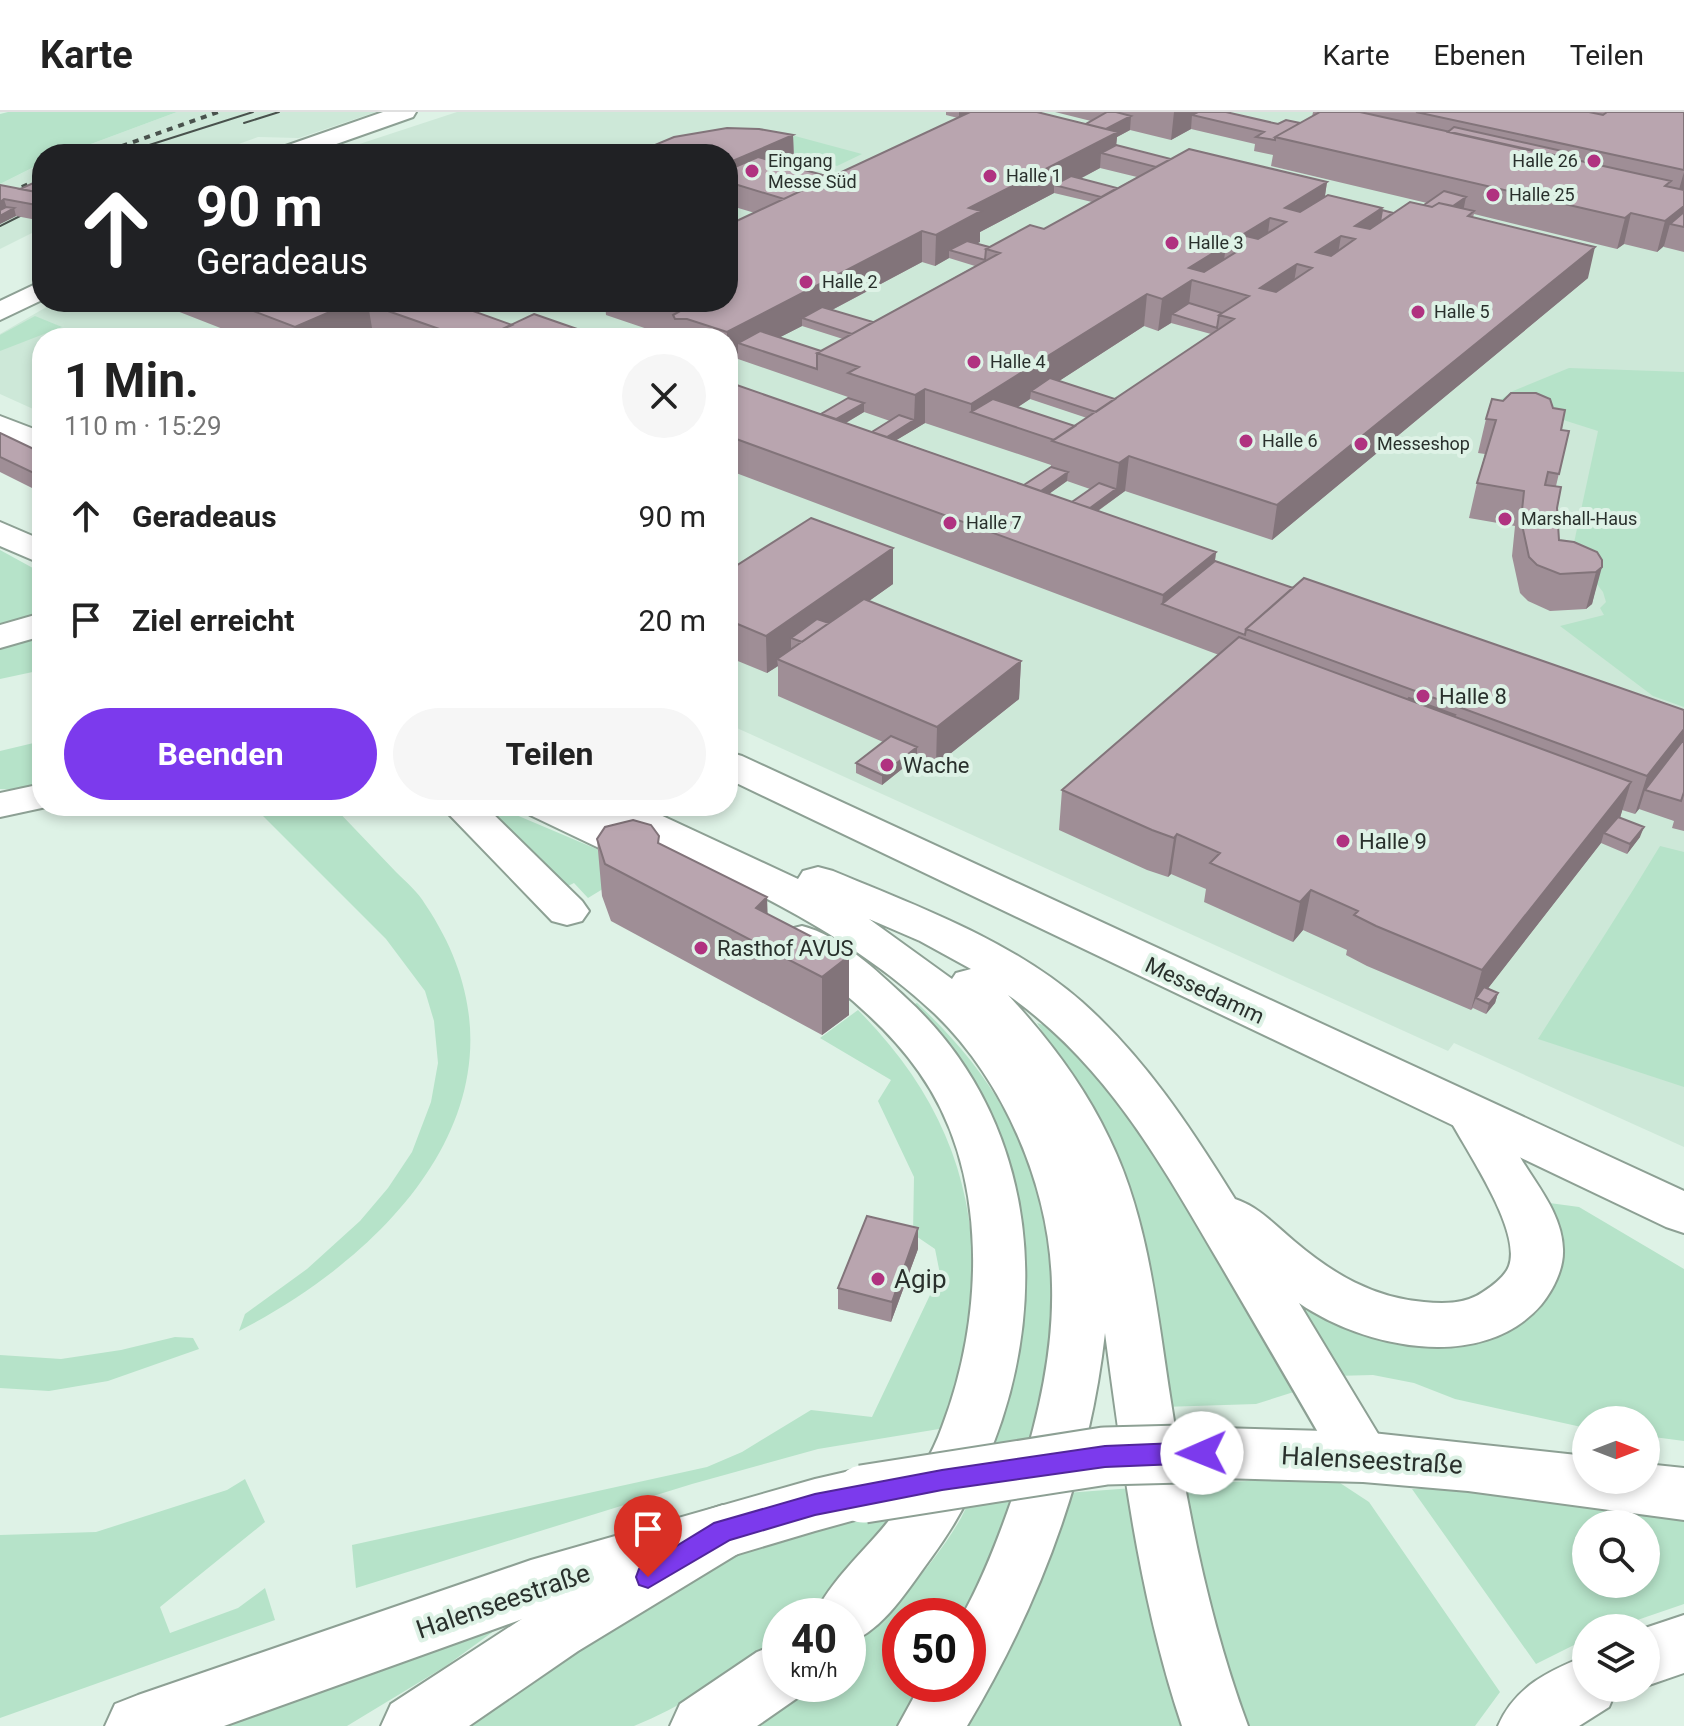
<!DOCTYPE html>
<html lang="de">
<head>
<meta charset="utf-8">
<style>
	:root { --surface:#fff; --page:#f6f6f6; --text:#222; --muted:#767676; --line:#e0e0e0; --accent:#7c3aed }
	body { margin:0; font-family:Roboto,sans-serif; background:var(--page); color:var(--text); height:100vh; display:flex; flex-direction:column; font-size:30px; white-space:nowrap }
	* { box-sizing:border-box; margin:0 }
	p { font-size:26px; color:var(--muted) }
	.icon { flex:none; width:44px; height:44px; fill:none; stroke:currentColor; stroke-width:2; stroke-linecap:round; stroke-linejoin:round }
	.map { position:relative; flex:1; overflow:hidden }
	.side { position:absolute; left:32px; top:216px; width:706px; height:488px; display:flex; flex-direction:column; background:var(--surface); border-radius:32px; box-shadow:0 4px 12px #0003 }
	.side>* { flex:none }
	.top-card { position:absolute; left:32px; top:32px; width:706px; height:168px; border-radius:32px; box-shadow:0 4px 12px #0003; background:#202124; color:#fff; overflow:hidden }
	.needle { width:52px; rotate:90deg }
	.buttons { position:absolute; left:1572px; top:1294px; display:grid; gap:16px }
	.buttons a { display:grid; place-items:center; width:88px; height:88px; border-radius:50%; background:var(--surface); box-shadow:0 4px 12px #0003; font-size:40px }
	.speed { position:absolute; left:762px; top:1486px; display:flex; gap:16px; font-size:40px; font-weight:700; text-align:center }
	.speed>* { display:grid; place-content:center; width:104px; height:104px; border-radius:50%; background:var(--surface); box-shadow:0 4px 12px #0003; line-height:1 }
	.speed small { font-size:20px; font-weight:400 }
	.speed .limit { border:12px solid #d22; background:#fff; color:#111 }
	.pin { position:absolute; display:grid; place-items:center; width:68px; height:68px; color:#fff; margin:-82px -34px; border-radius:50% 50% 50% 0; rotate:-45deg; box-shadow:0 0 8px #0007 }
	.pin .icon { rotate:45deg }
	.me { position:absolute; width:88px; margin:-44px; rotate:269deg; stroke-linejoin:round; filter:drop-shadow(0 0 6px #0008) }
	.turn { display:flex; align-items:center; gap:28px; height:168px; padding:0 32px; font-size:36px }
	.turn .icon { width:104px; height:104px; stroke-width:2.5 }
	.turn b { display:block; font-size:56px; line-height:68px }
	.round { display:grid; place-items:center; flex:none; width:84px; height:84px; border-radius:42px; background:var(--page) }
	.head { display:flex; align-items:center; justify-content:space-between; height:136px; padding:0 32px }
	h1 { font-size:48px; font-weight:700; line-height:60px }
	.cta { display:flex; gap:16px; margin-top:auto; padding:16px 32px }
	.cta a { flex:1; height:92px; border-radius:48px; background:var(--accent); color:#fff; font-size:32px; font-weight:700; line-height:92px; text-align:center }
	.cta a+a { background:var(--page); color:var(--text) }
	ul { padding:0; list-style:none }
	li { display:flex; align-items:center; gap:24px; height:104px; padding:0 32px }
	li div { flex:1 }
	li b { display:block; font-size:30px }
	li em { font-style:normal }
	header { display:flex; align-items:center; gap:48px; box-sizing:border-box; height:112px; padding:0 40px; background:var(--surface); border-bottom:2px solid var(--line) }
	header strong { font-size:38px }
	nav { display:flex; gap:44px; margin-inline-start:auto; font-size:28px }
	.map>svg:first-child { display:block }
	.built { fill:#cde8d8 }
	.green { fill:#b6e3c9; fill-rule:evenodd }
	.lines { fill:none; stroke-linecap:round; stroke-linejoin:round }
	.secondary-casing { stroke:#8da094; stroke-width:4 }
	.highway-casing { stroke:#8da094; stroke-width:4 }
	.secondary { fill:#fff; fill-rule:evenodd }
	.highway { fill:#fff; fill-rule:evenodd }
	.tram { stroke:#49524d; stroke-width:2 }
	.rail { stroke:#49524d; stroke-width:4; stroke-dasharray:6 6; stroke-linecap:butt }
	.secondary-bridge-casing { stroke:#8da094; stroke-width:61; stroke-linecap:butt }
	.secondary-bridge { stroke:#fff; stroke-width:57 }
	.wall { fill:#9f8e96; fill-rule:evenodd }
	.shaded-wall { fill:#82747a }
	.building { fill:#b9a5af; stroke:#82747a; stroke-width:2; fill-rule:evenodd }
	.route { fill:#7c3aed; stroke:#51269a; stroke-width:2 }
	.poi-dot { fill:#b03280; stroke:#def2e6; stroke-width:3 }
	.labels { text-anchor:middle; stroke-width:8; stroke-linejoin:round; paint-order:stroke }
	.far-poi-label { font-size:18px; fill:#29302c; stroke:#def2e6; text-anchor:start }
	.poi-label { font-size:22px; fill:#29302c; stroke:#def2e6; text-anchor:start }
	.street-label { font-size:22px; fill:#29302c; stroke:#def2e6 }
	.near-poi-label { font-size:26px; fill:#29302c; stroke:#def2e6; text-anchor:start }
	.near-street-label { font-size:26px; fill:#29302c; stroke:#def2e6 }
</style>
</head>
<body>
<header>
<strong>Karte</strong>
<nav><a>Karte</a><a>Ebenen</a><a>Teilen</a></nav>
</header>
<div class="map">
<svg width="1684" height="1614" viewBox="0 0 1684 1614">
	<rect width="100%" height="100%" fill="#def2e6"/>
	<path class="built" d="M177,0H376L299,26L258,25L211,42H64Z
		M457,0H1684V1035L1454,931L1448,939L728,612V226H42V301L0,282V222L55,190H728V42H329Z
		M42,51V116L0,137V72Z"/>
	<path class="green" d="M8,0H177L64,42H42V51L0,72V2Z
		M795,24L862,42L837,54L770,35Z
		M35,204L62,215L0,239V223Z
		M1569,256L1684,260V595L1653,584L1560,514L1604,503L1600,496L1606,490L1603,480L1572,440L1598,319L1500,288L1513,279Z
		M0,438L42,461V501L0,514Z
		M42,519V558L0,567V535Z
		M42,629V674L24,678L0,677V639Z
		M253,694H333C354,716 375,738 396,760C406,770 418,780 425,792C548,974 399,1137 239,1219L245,1202L307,1157L360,1109L388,1076L412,1040L431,990L438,951L434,909L425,879L386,827Z
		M486,694H495L639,755L588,786L574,771L560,778Z
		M1660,734L1684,740V975L1538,927C1579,862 1621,799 1660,734Z
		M917,891C951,923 982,958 1005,1000C1052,1085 1064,1203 1041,1297C1035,1321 1026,1344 1019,1367C1004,1416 990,1458 968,1504H900V1572H932L906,1614H751L811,1572H848V1542C887,1502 933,1455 961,1406C971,1387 978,1364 986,1344C1055,1177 1037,1027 912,893Z
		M858,898C951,992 986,1094 969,1227C965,1256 953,1287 945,1316L818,1337L692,1372L356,1476L352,1433L707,1355L742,1340L811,1298L872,1305L940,1162L935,1137L913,1122L914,1065L878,989L891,968L820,926Z
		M1037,911L1063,919L1115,979L1300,1278L1256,1292L1163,1295L1084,986Z
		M1542,1090L1579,1095L1684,1157V1329L1646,1324V1308H1586V1316L1455,1287L1414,1271L1373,1263L1334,1264L1269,1158L1496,1222Z
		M175,1225L193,1226L199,1237L108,1269L49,1279L0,1276V1243L61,1247L121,1238Z
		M1305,1365L1337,1369L1369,1390L1500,1580L1475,1614H1242L1174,1374Z
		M245,1367L265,1410L160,1495L170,1521L238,1496L265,1476L275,1508L0,1606V1423L96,1420L227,1378Z
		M1133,1376L1191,1614H962L1066,1381Z
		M1412,1377H1480L1684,1408V1492L1614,1516H1586V1527L1536,1552ZM1586,1412H1646V1472H1586Z
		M906,1397L857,1456L810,1504H780V1527C734,1560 687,1592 634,1614H456L739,1437Z
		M509,1508L446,1554L347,1614H204Z"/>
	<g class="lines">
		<g class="secondary-casing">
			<path id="secondary" d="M383,0H416L413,5L308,42H273L277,37Z
				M42,169V188L0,208V189Z
				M0,304L42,320V341L0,325Z
				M728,640L742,644L1684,1079V1121L1666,1115L728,667Z
				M42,672V694H51L0,705V681Z
				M1220,1316L1363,1320L1586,1344V1368H1646V1352L1684,1356V1408L1468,1379L1363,1370L1220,1366L1199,1358L1191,1341L1199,1324Z
				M863,1356L884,1364L893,1382L884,1400L815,1419L531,1504L224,1614H105L115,1592L138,1583L531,1448L815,1367Z
				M1684,1503V1561L1646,1574L1645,1516Z
				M1586,1544V1576H1617L1609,1595L1579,1614H1498C1515,1575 1548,1559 1586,1544Z"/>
		</g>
		<g class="highway-casing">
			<path id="highway" d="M0,410L42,428V452L0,434Z
				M42,501V524L0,536V513Z
				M441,694H485L582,789L589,799L582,809L567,813L552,809Z
				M524,694H578L591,700L586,694H641L798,767L803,759L818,755L833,759C919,795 1011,828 1082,890C1145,946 1191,1016 1235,1087C1259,1095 1275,1113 1294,1129C1333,1162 1373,1186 1424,1190C1444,1192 1466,1192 1483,1180C1492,1174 1505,1165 1509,1154C1522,1118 1466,1039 1448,1004L1456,992L1473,986L1490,992C1501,1009 1510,1027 1520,1045C1537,1074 1562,1102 1563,1137C1564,1157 1553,1178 1541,1193C1482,1261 1364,1236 1299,1191L1392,1345L1384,1362L1363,1370L1342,1362C1302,1292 1261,1222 1220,1152C1160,1050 1107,953 1008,883C1048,926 1084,973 1109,1026C1149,1107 1157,1202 1171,1290C1188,1401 1209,1509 1248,1614H1182C1139,1486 1123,1354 1105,1221C1089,1362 1039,1494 967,1614H898L921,1572H968V1504H962C983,1467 998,1427 1012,1387C1035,1320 1054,1245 1052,1173C1050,1076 1005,969 934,901C852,824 751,777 650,730L654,736L648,745L633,749L618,745L530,703ZM869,807L920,829L971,857L956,861L952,867Z
				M802,814C841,824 876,858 905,885C1068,1033 1054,1278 931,1446C908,1477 884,1518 848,1531V1504H814C833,1463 873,1433 899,1395C915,1370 932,1343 942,1315C984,1206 990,1060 919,960C896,927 866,899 835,874C817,859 792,848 780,828L786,818Z
				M723,1393L744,1400L753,1419L744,1438L578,1539L469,1614H381L391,1592L534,1499L702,1400Z
				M780,1531V1572H807L803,1582L757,1614H670L680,1592L757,1540Z"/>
		</g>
		<use href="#secondary" class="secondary"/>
		<use href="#highway" class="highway"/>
		<path class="tram" d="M244,11L279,0
			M121,42L253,0
			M0,114L42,93"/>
		<path class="rail" d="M99,42L218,0
			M0,85L42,66"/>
		<g class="secondary-bridge-casing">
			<path id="secondary-bridge" d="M863,1382L1105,1344L1220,1341"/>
		</g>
		<use href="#secondary-bridge" class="secondary-bridge"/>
	</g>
	<path class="wall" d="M946,0H1037L1086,12L1091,9L1055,0H1226L1278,12L1300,11L1312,5L1313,0H1684V140L1664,135V134L1657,140L1624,132L1617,137L1474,102L1473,105L1588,166L1272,428L1125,379L1098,399L1216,440L1215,449L1293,476L1684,598V719L1672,716L1674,709L1639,697L1635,702L1622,698L1620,706L1640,725L1627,742L1601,731L1488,876L1498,881L1495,891L1486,902L1473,896L1471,898L1367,854L1346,843L1347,838L1303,818L1293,830L1204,790L1206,777L1171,762L1168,765L1147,758L1059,718L1062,678L1219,543L728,358V270L821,302L848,286V285L738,247L728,253V226H674L606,203L605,190H728L755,101L728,93V42L793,23L794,51L789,54L830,65L958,6L946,3ZM1191,17L1255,32L1254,39L1273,43L1271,54L1427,91L1424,93L1393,101L1382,98V96L1325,84L1327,70L1171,47L1116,33L1117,25L1130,18L1171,28ZM1100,56L1137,65L1117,76L1080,67ZM1054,81L1092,90L1044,117L989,135L976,131L980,130V120ZM949,146L975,154L873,210L832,198L922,150L935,154ZM1171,211L1211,222L1115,287L1059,269L1144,214L1158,219ZM802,214L843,227L821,239L780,225ZM1030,287L1087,306L1075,314L1018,295ZM864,300L890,309L872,320L846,311ZM925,311L1051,353V355L1024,373L896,328ZM1067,369L1090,377L1072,390L1049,382Z
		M42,67V109L16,104L0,112V73L20,77Z
		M154,190H448L512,213L603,226H400L372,216L349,226H246Z
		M1486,307L1569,319L1556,374L1559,428L1602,448L1592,492L1586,497L1550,499L1528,489L1520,481L1512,444L1515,414L1469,406L1477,371L1485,342L1478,341Z
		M0,321L42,341V381L0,360Z
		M893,436V472L869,489L1021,549L1019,587L936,653L917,645L882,673L856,661V651L883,630L778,584V554L767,561L728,545V459Z
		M597,727L659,731L768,803L849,844V903L822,923L611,809L602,784Z
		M918,1137L891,1210L838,1197V1176Z"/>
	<path class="shaded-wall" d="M959,0H971L959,6Z
		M1174,0H1224L1192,3L1191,17L1171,28Z
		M1131,4L1130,18L1117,25L1115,45L1101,41L1100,56L1064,75L1054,73V81L980,120V130L958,141L949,138V146L935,154L936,123L969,96L1088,26Z
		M793,23L794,51L742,75L728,70V51Z
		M1684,60V81L1676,88Z
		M1327,70L1323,96L1286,110L1285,96Z
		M1466,85L1463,100L1430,110Z
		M4,87L8,100L14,96L16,104L0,112V90Z
		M1684,94V115L1670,112L1664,134L1657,140L1665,109Z
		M1382,96L1377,126L1355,114Z
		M1631,101L1624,132L1617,137L1625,106Z
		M1270,106L1266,136L1242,123Z
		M922,119V150L811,209L802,206V214L757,237L738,231V247L728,253V226H727V220Z
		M1341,124L1336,154L1316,140Z
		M1226,133L1222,164L1192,168L1188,200L1172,202L1171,211L1158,219L1162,187L1189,156Z
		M1595,135L1588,166L1272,428L1277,393Z
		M1297,152L1292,183L1256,208L1260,176Z
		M1147,182L1144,214L1039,282L1031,279L1030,287L997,309L971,300V292Z
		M353,190H431L368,192L372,216L349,226H297L295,215Z
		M925,277V311L860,350V341L914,308L915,283Z
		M864,291V300L810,332V323Z
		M1129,344L1125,379L1064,423L1065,414L1116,377L1119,351Z
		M1068,360L1067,369L1015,406L1016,397Z
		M893,436V472L807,533L791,526V544L777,547L778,554L767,561L766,524Z
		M1216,440L1211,476L1162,492L1163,483Z
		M1602,455L1592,492L1586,497L1596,460Z
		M1021,549L1019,587L936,653L937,615Z
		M1684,617V636L1645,678L1639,697L1635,702L1647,664Z
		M917,635V645L882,673V663Z
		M1631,670L1619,709L1604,721L1601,731L1479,888L1476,886L1471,898L1482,858Z
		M1644,715L1640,725L1627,742L1630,732Z
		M1177,722L1171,762L1168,765L1174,726Z
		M1311,778L1303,818L1293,830L1300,790Z
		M767,785L769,837L756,796Z
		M849,844V903L822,923V865Z
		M1498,881L1495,891L1486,902L1489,892Z
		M918,1116V1137L891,1210L892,1190Z"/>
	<path class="building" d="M970,0H1037L1118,20L969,96L981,99L936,123L922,119L727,220L687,207H675L673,203L684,197L662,190H728V113Z
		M1107,0H1116L1131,4L1106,17L1086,12Z
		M1198,0H1226L1278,12L1286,8L1300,11L1275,25V28L1256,25L1264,20L1192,3Z
		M1320,0H1360L1671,69L1665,74L1684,78V94L1665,109L1631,101L1625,106L1275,25Z
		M1416,0H1589L1603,3L1607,0H1684V58Z
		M1454,15L1562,39L1555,44L1448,20Z
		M727,16L759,17L793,23L728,51V42H644L650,35L674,25Z
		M1116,33L1171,47L1156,55L1101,41Z
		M1189,37L1327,70L1285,96L1300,100L1328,83L1382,96L1355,114L1370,117L1410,90L1432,95L1439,91L1474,99L1468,104L1595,135L1277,393L1129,344L1119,351L1052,329L1234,207L1219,203L1249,184L1192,168L1162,187L1147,182L971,292L925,277L915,283L848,261L859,255L817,241L1000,141L986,137L1030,113L1044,117ZM1270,106L1286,110L1258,127L1242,123ZM1341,124L1355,127L1331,144L1316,140ZM1226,133L1241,137L1204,160L1189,156ZM1297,152L1312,156L1276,180L1260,176Z
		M758,45L830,65L784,87L728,70V58Z
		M1071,64L1117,76L1101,85L1054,73Z
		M42,67V81L20,77Z
		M0,73L42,81V94L4,87L0,90Z
		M1444,79L1466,85L1453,94L1439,91L1432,95L1424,93Z
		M6,95L14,96L0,104V98Z
		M1382,98L1393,101L1380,110Z
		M1684,100V115L1670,112Z
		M967,129L989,135L986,137L985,148L949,138Z
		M230,190H353L295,215Z
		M372,190H448L512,213L483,226H465L368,192Z
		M1189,191L1222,201L1219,203L1217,216L1172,202Z
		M822,195L873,210L852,222L802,206Z
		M534,202L603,226H483Z
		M760,219L821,239L817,241V257L738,231Z
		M1050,266L1115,287L1096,300L1031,279Z
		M728,270L1216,440L1163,483L728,324Z
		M1511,281H1536L1550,287L1553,296L1565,298L1561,318L1569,319L1559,362L1548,360L1545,373L1561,375L1557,396L1559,428L1574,430L1597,440L1602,448V455L1596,460L1560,462L1537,453L1529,445L1521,408L1524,379L1477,371L1496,308L1486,307L1492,287L1503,289Z
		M848,286L864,291L836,307L821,302Z
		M993,287L1075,314L1054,328L971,300Z
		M899,303L914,308L887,325L872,320Z
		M0,321L42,341V365L0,345Z
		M1051,355L1068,360L1041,379L1024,373Z
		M1099,371L1116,377L1090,396L1072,390Z
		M811,406L893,436L766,524L728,508V459Z
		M1215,449L1293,476L1246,517L1245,523L1162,492Z
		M1304,466L1684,598V617L1647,664L1246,517Z
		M864,487L1021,549L937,615L777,547Z
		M817,507L829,511L802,530L791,526Z
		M1239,525L1631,670L1482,858L1376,814L1354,803L1358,799L1311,778L1300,790L1210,751L1220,741L1177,722L1174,726L1152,718L1062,678Z
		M1409,586L1455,603L1454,604L1408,587Z
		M891,624L917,635L882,663L856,651Z
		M1684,627V680L1681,689L1645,678Z
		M1618,705L1644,715L1630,732L1604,721Z
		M633,708L651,713L659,724L658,731L767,785L756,796L849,844L822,865L605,752L597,727L605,715Z
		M1484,875L1498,881L1489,892L1476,886Z
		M867,1104L918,1116L892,1190L838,1176Z"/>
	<path class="route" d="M1202,1330L1211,1333L1214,1341L1211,1348L1202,1351L1105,1355L942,1378L815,1403L730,1428L648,1476L639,1473L636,1465L639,1457L714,1411L815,1382L942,1358L1105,1334Z"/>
	<g class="poi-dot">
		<circle cx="1594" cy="49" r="8"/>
		<circle cx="752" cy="59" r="8"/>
		<circle cx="990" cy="64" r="8"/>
		<circle cx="1493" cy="83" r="8"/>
		<circle cx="1172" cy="131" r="8"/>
		<circle cx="806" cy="170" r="8"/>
		<circle cx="1418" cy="200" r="8"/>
		<circle cx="974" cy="250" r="8"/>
		<circle cx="1246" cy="329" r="8"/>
		<circle cx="1361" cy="332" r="8"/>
		<circle cx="1505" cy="407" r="8"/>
		<circle cx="950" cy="411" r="8"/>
		<circle cx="1423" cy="584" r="8"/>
		<circle cx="887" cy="653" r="8"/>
		<circle cx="1343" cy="729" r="8"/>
		<circle cx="701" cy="836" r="8"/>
		<circle cx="878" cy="1167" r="8"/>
	</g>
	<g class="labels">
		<g class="far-poi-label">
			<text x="768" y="55">Eingang<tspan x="768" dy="21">Messe Süd</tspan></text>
			<text x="1578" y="55" text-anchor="end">Halle 26</text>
			<text x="1006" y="70">Halle 1</text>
			<text x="1509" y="89">Halle 25</text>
			<text x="1188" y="137">Halle 3</text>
			<text x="822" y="176">Halle 2</text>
			<text x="1434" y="206">Halle 5</text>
			<text x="990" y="256">Halle 4</text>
			<text x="1262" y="335">Halle 6</text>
			<text x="1377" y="338">Messeshop</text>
			<text x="1521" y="413">Marshall-Haus</text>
			<text x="966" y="417">Halle 7</text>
		</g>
		<g class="poi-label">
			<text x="1439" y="592">Halle 8</text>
			<text x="903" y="661">Wache</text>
			<text x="1359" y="737">Halle 9</text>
			<text x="717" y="844">Rasthof AVUS</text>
		</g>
		<g class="street-label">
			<text transform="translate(1205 878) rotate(25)" y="8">Messedamm</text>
		</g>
		<g class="near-poi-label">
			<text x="894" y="1176">Agip</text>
		</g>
		<g class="near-street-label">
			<text transform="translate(1372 1348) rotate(3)" y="9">Halenseestraße</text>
			<text transform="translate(503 1489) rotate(-19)" y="9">Halenseestraße</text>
		</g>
	</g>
</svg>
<div class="buttons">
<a><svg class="needle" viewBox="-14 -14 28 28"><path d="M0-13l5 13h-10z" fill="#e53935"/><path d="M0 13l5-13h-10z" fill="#767676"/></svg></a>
<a><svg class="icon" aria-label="search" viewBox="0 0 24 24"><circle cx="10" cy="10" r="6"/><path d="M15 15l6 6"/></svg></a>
<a><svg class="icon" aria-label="layers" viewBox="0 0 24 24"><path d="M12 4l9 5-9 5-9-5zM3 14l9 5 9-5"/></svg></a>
</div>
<div class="speed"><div>40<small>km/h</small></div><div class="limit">50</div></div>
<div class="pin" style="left:648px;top:1465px;background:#d93025"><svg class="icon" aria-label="arrive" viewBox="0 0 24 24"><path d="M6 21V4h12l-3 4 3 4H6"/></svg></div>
<svg class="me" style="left:1202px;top:1341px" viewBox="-20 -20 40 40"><circle r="19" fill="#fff"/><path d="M0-13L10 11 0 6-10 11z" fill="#7c3aed"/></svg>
<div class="top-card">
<div class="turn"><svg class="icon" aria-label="ahead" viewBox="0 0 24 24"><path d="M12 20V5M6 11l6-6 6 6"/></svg><div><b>90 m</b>Geradeaus</div></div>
</div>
<section class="side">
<div class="head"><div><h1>1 Min.</h1><p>110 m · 15:29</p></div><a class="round"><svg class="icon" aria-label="close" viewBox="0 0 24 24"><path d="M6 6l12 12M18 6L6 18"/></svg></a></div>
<ul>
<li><svg class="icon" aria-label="ahead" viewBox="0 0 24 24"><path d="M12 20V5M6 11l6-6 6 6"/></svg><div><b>Geradeaus</b></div><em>90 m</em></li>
<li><svg class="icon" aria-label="arrive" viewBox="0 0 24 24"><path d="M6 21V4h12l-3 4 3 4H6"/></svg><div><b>Ziel erreicht</b></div><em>20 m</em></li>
</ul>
<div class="cta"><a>Beenden</a><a>Teilen</a></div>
</section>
</div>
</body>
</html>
